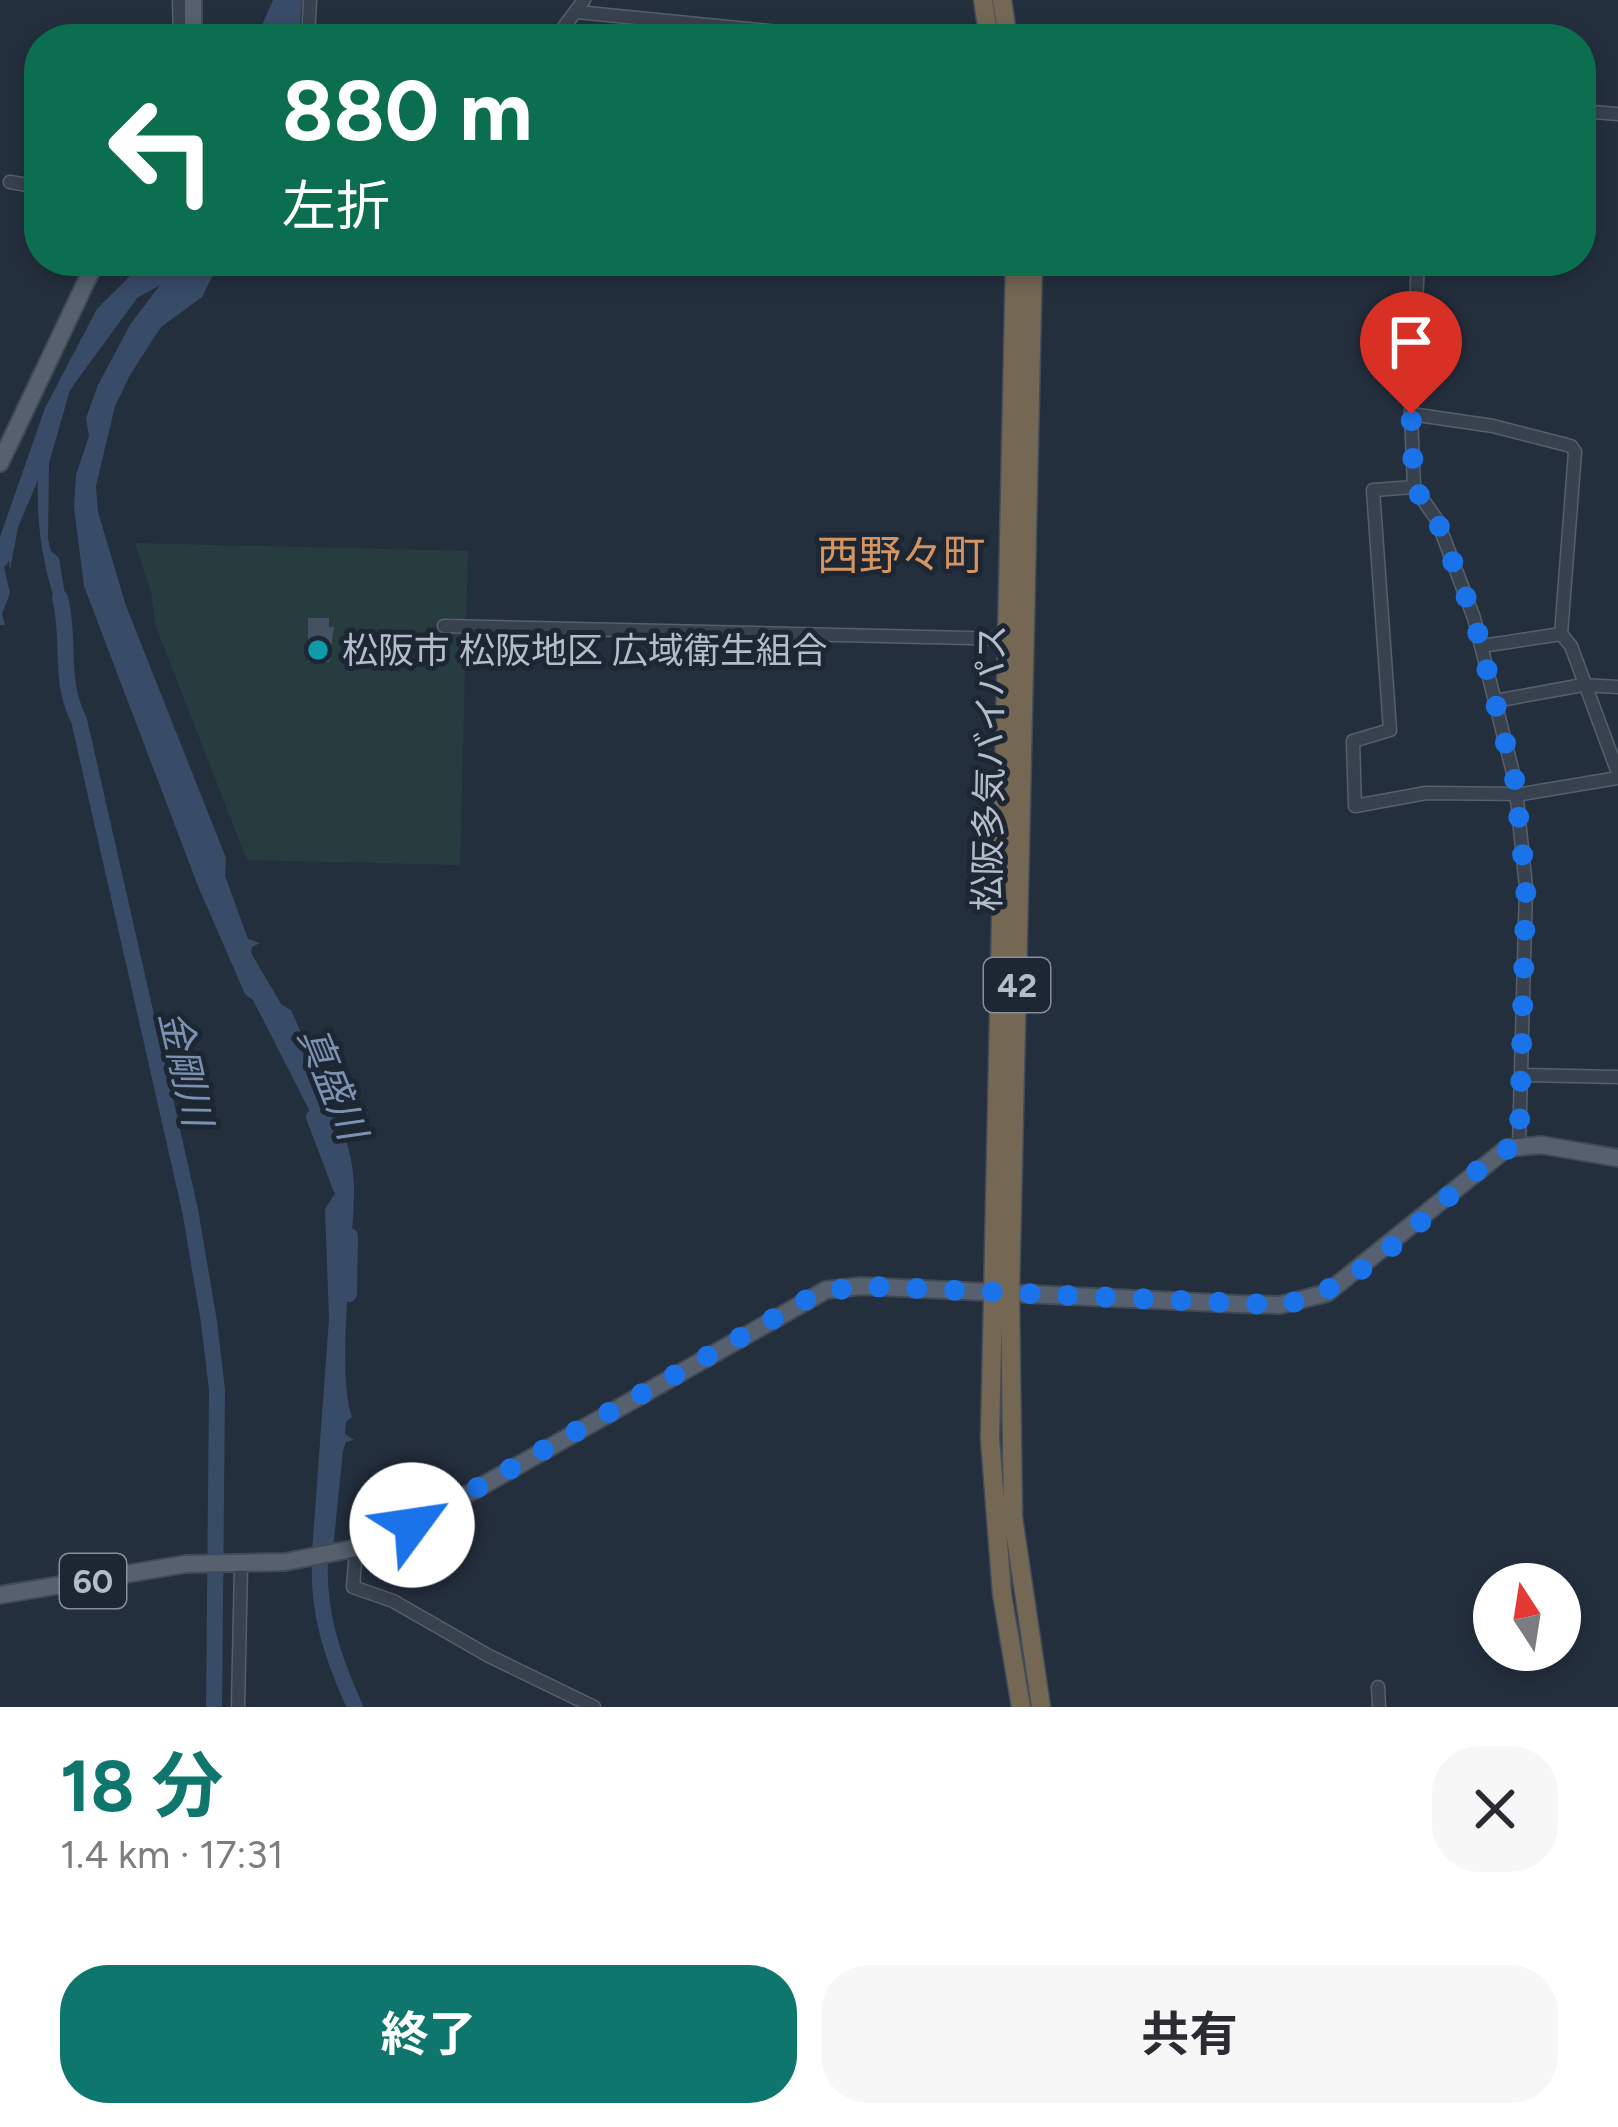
<!DOCTYPE html>
<html lang="ja">
<head>
<meta charset="utf-8">
<style>
	:root { --surface:#fff; --page:#f7f7f7; --text:#2b2b33; --muted:#7c7c81; --accent:#0f766e }
	body { margin:0; font-family:Figtree,"Noto Sans JP",sans-serif; background:var(--page); color:var(--text); height:100vh; display:flex; flex-direction:column; font-size:45px; white-space:nowrap }
	* { box-sizing:border-box; margin:0 }
	p { font-size:39px; color:var(--muted) }
	.icon { flex:none; width:66px; height:66px; fill:none; stroke:currentColor; stroke-width:2; stroke-linecap:round; stroke-linejoin:round }
	.map { position:relative; height:1707px; overflow:hidden }
	.details { display:flex; flex-direction:column; background:var(--surface); flex:1 }
	.details>* { flex:none }
	.banner { position:absolute; left:24px; top:24px; width:1572px; height:252px; border-radius:48px; box-shadow:0 6px 18px #0003; background:#0b6e4f; color:#fff; overflow:hidden }
	.needle { width:78px; rotate:348deg }
	.buttons { position:absolute; left:1473px; top:1563px; display:grid; gap:24px }
	.buttons a { display:grid; place-items:center; width:108px; height:108px; border-radius:50%; background:var(--surface); box-shadow:0 6px 18px #0003; font-size:60px }
	.pin { position:absolute; display:grid; place-items:center; width:102px; height:102px; color:#fff; margin:-123px -51px; border-radius:50% 50% 50% 0; rotate:-45deg; box-shadow:0 0 12px #0007 }
	.pin .icon { rotate:45deg }
	.me { position:absolute; width:132px; margin:-66px; rotate:59deg; stroke-linejoin:round; filter:drop-shadow(0 0 9px #0008) }
	.turn { display:flex; align-items:center; gap:42px; height:252px; padding:0 60px; font-size:54px }
	.turn .icon { width:156px; height:156px; stroke-width:2.5 }
	.turn b { display:block; font-size:84px; line-height:102px }
	.round { display:grid; place-items:center; flex:none; width:126px; height:126px; border-radius:48px; background:var(--page) }
	.head { display:flex; align-items:center; justify-content:space-between; height:204px; padding:0 60px }
	h1 { font-size:72px; font-weight:700; line-height:90px; color:var(--accent) }
	.button { display:flex; gap:24px; margin-top:auto; padding:24px 60px }
	.button a { flex:1; height:138px; border-radius:48px; background:var(--accent); color:#fff; font-size:48px; font-weight:700; line-height:138px; text-align:center }
	.button a+a { background:var(--page); color:var(--text) }
	.map>svg:first-child { display:block }
	.green { fill:#263c3f }
	.water { fill:#394c67 }
	.lines { fill:none; stroke-linecap:round; stroke-linejoin:round }
	.river { stroke:#394c67; stroke-width:16 }
	.building { fill:#455162 }
	.minor-casing { stroke:#565f6c; stroke-width:15 }
	.major-casing { stroke:#414a57; stroke-width:20 }
	.highway-casing { stroke:#434c59; stroke-width:21 }
	.minor { stroke:#38414e; stroke-width:12 }
	.major { stroke:#56606e; stroke-width:16 }
	.highway { stroke:#746855; stroke-width:18 }
	.route { stroke:#1a73e8; stroke-width:21; stroke-dasharray:0 37.8 }
	.culture-dot { fill:#0f9aa8; stroke:#1d2633; stroke-width:4.5 }
	.labels { text-anchor:middle; stroke-width:10; stroke-linejoin:round; paint-order:stroke }
	.shield { fill:#1d2633; stroke:#878f9c; stroke-width:3 }
	.shield-label { font-size:33px; font-weight:bold; fill:#b4bcc9 }
	.poi-label { font-size:36px; fill:#b4bcc9; stroke:#1d2633; text-anchor:start }
	.street-label { font-size:36px; fill:#b4bcc9; stroke:#1d2633 }
	.water-label { font-size:39px; font-style:italic; fill:#7c92b1; stroke:#1d2633 }
	.quarter-label { font-size:42px; fill:#d59563; stroke:#1d2633 }
</style>
</head>
<body>
<div class="map">
<svg width="1618" height="1707" viewBox="0 0 1618 1707">
	<rect width="100%" height="100%" fill="#242f3e"/>
	<path class="green" d="M135,543L468,551L460,865L247,860L156,627L151,592Z"/>
	<path class="water" d="M273,0H302L299,39H256Z
		M145,261H220L202,297L161,327L130,375L115,406L96,486L98,512L126,606L226,858L225,876L248,939L260,943L252,947L251,953L281,1004L291,1010C314,1065 356,1133 354,1194C353,1247 336,1374 352,1417L346,1422L345,1434L354,1440L346,1442L343,1451L333,1549L312,1552L329,1319L325,1209L338,1189L329,1149L253,1000L245,994L198,886L84,586L74,507L76,475L89,436L86,418L98,385L130,325L160,285L137,298L70,390L49,463L48,539L51,551L59,558L69,619H61C44,573 36,527 38,480L18,527L10,570L9,561L4,567L10,593L2,614L5,625H0V537L45,408L97,309Z"/>
	<g class="lines">
		<path class="river" d="M60,598C71,640 58,680 79,720L190,1210L209,1322L217,1390L214,1707
			M314,1117L341,1188
			M349,1294L350,1236
			M321,1546C315,1606 331,1654 355,1707"/>
	</g>
	<path class="building" d="M308,618H329V627H334L329,662H308Z"/>
	<g class="lines">
		<g class="minor-casing">
			<path id="minor" d="M179,0L180,39
				M577,12L849,39
				M308,39L310,0
				M555,39L584,0
				M889,39L891,35L942,39
				M1581,111L1618,114
				M10,182L39,187
				M1418,261L1411,414L1414,487L1437,520L1474,618L1515,781L1526,887L1519,1145
				M1411,414L1493,426L1571,446L1575,452L1561,634L1571,646L1618,773
				M1414,487L1373,490L1390,730L1353,741L1355,806L1426,793L1522,794L1618,778
				M444,626L1013,639
				M1482,646L1561,634
				M1495,701L1583,685L1618,687
				M1522,1075L1618,1077
				M356,1551L353,1587L393,1601L489,1656L594,1707
				M1378,1687L1379,1707
				M238,1707L241,1565"/>
		</g>
		<g class="major-casing">
			<path id="major" d="M193,39V0
				M0,463L96,261
				M0,1595L186,1564L285,1562L382,1543L826,1290L861,1286L1239,1304L1280,1305L1327,1293L1507,1148L1542,1145L1618,1158"/>
		</g>
		<g class="highway-casing">
			<path id="highway" d="M983,0L989,39
				M1002,0L1008,39
				M1015,261L990,1439L1002,1594L1021,1707
				M1033,261L1010,1294L1013,1517L1041,1707"/>
		</g>
		<use href="#minor" class="minor"/>
		<use href="#major" class="major"/>
		<use href="#highway" class="highway"/>
	</g>
	<g class="lines">
		<path class="route" d="M412,1525L818,1293L861,1286L1280,1305C1360,1293 1435,1204 1497,1154L1519,1144L1526,887L1515,781L1474,618L1437,520L1414,487L1411,414"/>
	</g>
	<circle class="culture-dot" cx="318" cy="650" r="12"/>
	<g class="labels">
		<g class="shield">
			<rect x="984" y="958" width="66" height="54" rx="9"/>
			<rect x="60" y="1554" width="66" height="54" rx="9"/>
		</g>
		<g class="shield-label">
			<text x="1017" y="997">42</text>
			<text x="93" y="1593">60</text>
		</g>
		<g class="poi-label">
			<text x="342" y="663">松阪市 松阪地区 広域衛生組合</text>
		</g>
		<g class="street-label">
			<text transform="translate(989 768) rotate(-89)" y="13">松阪多気バイパス</text>
		</g>
		<g class="water-label">
			<text transform="translate(186 1068) rotate(77)" y="14">金剛川</text>
			<text transform="translate(333 1083) rotate(68)" y="14">真盛川</text>
		</g>
		<g class="quarter-label">
			<text x="901" y="570">西野々町</text>
		</g>
	</g>
</svg>
<div class="buttons">
<a><svg class="needle" viewBox="-14 -14 28 28"><path d="M0-13l5 13h-10z" fill="#e53935"/><path d="M0 13l5-13h-10z" fill="#7c7c81"/></svg></a>
</div>
<div class="pin" style="left:1411px;top:414px;background:#d93025"><svg class="icon" aria-label="arrive" viewBox="0 0 24 24"><path d="M6 21V4h12l-3 4 3 4H6"/></svg></div>
<svg class="me" style="left:412px;top:1525px" viewBox="-20 -20 40 40"><circle r="19" fill="#fff"/><path d="M0-13L10 11 0 6-10 11z" fill="#1a73e8"/></svg>
<div class="banner">
<div class="turn"><svg class="icon" aria-label="left" viewBox="0 0 24 24"><path d="M17 20v-9H6M10 6l-5 5 5 5"/></svg><div><b>880 m</b>左折</div></div>
</div>
</div>
<section class="details">
<div class="head"><div><h1>18 分</h1><p>1.4 km · 17:31</p></div><a class="round"><svg class="icon" aria-label="close" viewBox="0 0 24 24"><path d="M6 6l12 12M18 6L6 18"/></svg></a></div>
<div class="button"><a>終了</a><a>共有</a></div>
</section>
</body>
</html>
